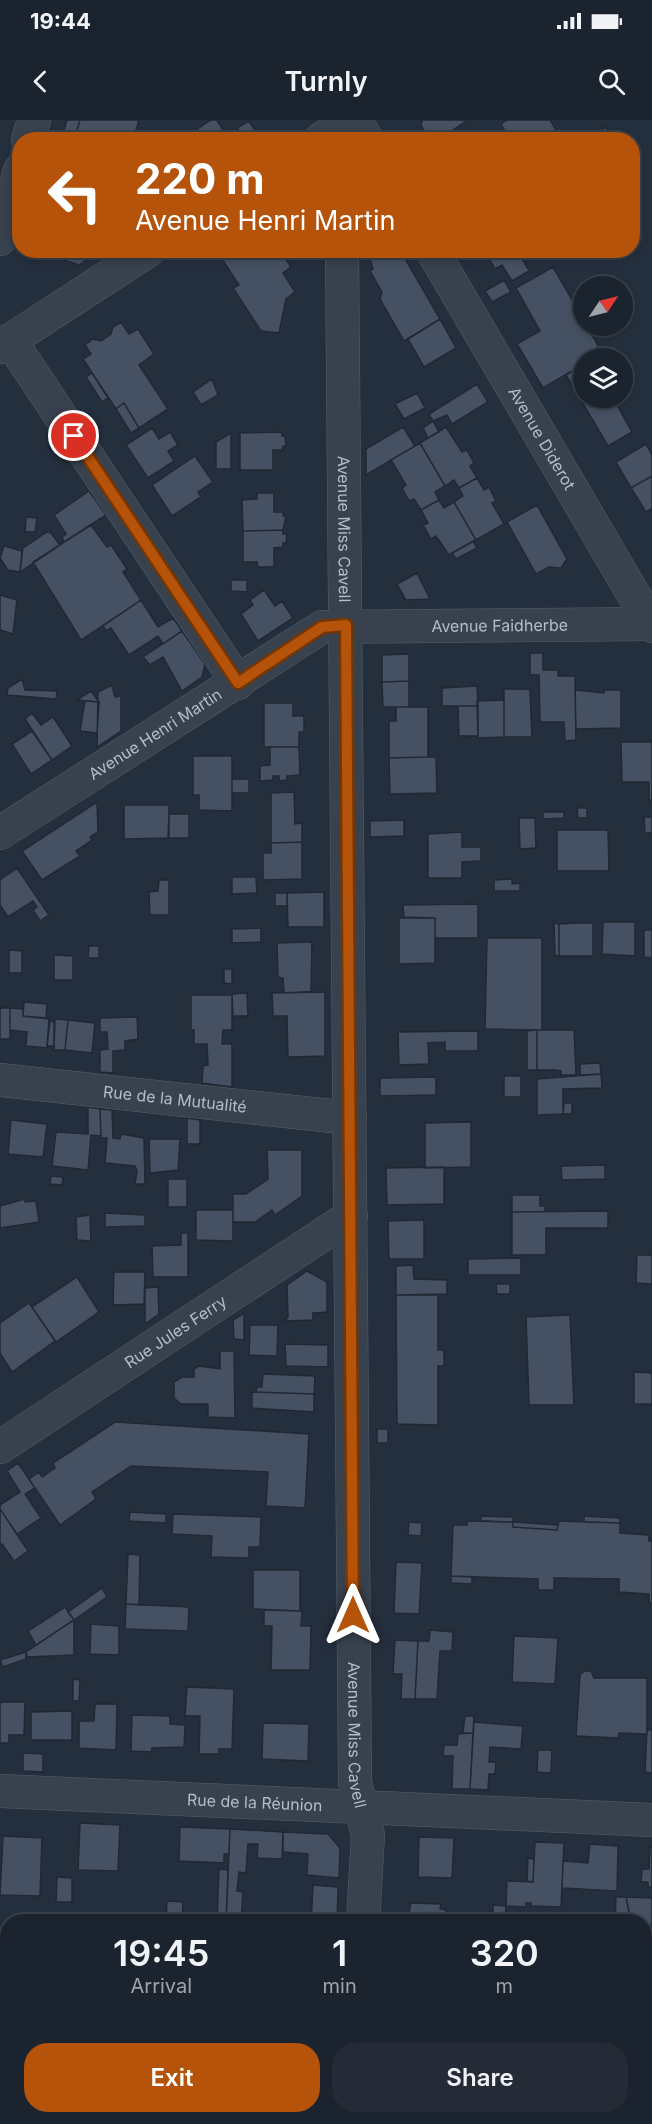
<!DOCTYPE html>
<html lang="en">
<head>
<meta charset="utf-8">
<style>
	:root { --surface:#1b232e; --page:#242b36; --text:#f1f3f6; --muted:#a0a4aa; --line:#39404a; --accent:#b45309 }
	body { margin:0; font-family:Inter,sans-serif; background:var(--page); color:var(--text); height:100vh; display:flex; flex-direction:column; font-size:22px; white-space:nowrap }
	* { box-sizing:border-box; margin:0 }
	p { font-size:20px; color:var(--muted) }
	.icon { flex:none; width:33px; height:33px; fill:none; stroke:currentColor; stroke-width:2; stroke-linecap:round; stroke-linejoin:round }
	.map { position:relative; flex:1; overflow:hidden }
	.panel { position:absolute; left:0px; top:1794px; width:652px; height:210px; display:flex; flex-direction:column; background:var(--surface); border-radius:24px 24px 0 0; box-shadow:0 3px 9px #0003,0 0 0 2px var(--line) }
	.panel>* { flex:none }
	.banner { position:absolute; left:12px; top:12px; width:628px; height:126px; border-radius:24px; box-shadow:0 3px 9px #0003,0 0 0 2px var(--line); background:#b45309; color:#fff; overflow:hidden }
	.needle { width:39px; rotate:55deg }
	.controls { position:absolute; left:573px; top:156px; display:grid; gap:12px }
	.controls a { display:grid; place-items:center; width:60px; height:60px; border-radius:50%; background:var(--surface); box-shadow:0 3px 9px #0003,0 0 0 2px var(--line); font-size:30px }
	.pin { position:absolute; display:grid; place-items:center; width:51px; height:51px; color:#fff; margin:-26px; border:3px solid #fff; border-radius:50%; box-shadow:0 2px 6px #0007 }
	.me { position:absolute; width:66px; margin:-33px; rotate:0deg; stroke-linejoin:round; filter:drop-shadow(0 0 4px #0008) }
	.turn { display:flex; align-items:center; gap:21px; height:126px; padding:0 24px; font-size:27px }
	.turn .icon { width:78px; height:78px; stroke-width:2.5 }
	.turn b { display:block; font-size:42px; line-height:51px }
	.eta { display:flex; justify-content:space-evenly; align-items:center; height:102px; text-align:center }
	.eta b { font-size:36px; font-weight:600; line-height:42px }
	.cta { display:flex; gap:12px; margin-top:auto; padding:12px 24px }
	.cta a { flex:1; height:69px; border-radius:24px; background:var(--accent); color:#fff; font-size:24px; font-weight:600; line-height:69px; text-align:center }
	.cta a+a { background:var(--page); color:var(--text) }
	.status { display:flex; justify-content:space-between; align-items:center; height:42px; padding:0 30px; background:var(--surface); direction:ltr }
	.status svg { height:16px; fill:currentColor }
	header { display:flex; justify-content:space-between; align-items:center; height:78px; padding:0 24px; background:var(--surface); font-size:27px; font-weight:600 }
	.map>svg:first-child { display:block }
	.green { fill:#263c3f }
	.building { fill:#455162; stroke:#1f2835; stroke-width:1.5 }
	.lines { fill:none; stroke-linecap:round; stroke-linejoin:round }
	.minor-casing { stroke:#565f6c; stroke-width:34 }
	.tertiary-casing { stroke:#565f6c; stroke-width:34 }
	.minor { stroke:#38414e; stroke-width:33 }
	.tertiary { stroke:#38414e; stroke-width:33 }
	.route-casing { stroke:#753606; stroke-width:15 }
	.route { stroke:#b45309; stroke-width:10 }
	.labels { text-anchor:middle; stroke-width:6; stroke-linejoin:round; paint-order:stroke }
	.street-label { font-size:16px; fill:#b4bcc9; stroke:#1d2633 }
</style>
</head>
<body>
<div class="status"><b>19:44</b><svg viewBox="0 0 49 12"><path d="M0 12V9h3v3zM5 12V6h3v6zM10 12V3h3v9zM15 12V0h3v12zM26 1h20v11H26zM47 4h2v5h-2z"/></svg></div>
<header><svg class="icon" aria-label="back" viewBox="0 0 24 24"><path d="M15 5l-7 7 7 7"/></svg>Turnly<svg class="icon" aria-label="search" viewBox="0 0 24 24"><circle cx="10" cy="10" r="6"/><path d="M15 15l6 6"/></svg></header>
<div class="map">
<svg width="652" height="2004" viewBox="0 0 652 2004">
	<rect width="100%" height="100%" fill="#242f3e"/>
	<path class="green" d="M0,1869H7V1928L0,1917Z
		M23,1997H75L81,2004H32Z"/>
	<path class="building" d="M67,0H80L74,20H61Z
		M80,0H139L133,20H74Z
		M211,0H217L229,20H194L190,14Z
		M422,0H468L447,14L450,20H429L421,5Z
		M507,0H550L562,20H510L501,4Z
		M249,1L261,20H245L237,8Z
		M606,7L614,20H586Z
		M34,130H101L79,145Z
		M236,130H242L246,136L255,130H275L278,134L281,132L291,147L283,153L295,172L286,179L279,213L261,211L233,168L239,165L222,139Z
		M400,130L440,199L404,221L380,179L382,172L370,151L373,149L370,138Z
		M495,130H517L529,151L512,161L502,145L495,149L487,135Z
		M553,147L584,200V206H587L602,233L593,238H584V244L543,268L517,224L540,211L516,168Z
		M504,160L511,172L492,182L485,171Z
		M440,199L456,228L424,247L408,219Z
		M121,202L129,214L138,209L154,234L139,245L168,289L139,308L124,283L116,289L83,239L91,234L85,225L93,219L101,221L111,214L113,207Z
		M584,244V278H613L632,312L608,326L566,255Z
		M92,253L108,278L102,282L86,257Z
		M212,259L218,275L201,285L193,272Z
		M477,264L488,282L452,304L447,295L433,301L429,294Z
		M417,273L425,288L404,299L395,284Z
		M124,283L139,308L131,313L116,289Z
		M433,301L439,312L428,318L423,308Z
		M403,307L415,326L366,355V329Z
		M446,307L462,332L467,330L474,343L470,346L477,358L459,368L454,360L445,366L420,323Z
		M152,308L159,319L170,312L178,325L168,331L174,341L148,358L126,325Z
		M282,312V316H285L286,326H283L282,330H273V350H240V313Z
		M231,313V349H216V322Z
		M420,323L445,366L435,372L439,380L421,390L414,379L409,381L402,368L406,365L391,340Z
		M646,324L652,335V356L631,368L616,342Z
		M195,336L213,362L198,372L201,377L172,396L152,365Z
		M652,356V388L646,392L631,368Z
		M477,358L484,370L489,367L496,381L492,383L504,404L476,420L454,382L463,376L459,368Z
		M89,371L106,395L64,422L62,417L66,414L54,395Z
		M257,373H274V392H283V396H286L283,410L243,411L242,380L257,379Z
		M439,380L444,388L454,382L476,420L449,435L436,416L431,419L423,405L428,403L421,390Z
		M537,385L567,439L561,448L549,447L536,454L507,402Z
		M26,397L37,398L35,412H25Z
		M91,405L107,427L111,425L127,449L123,452L141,480L81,520L33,442Z
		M283,410V414H287L286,423H283V427L274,428V447H258L257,442H243V411Z
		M47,412L51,413L60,425L20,452L23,428Z
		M473,421L477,428L456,439L452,433Z
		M4,426L22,431L20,452L8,450L0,438Z
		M417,453L430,479L406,480L397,464Z
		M231,460H247V472L231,471Z
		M264,470L275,486L282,481L293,498L258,521L241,494L253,485L250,480Z
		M0,475L17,480L13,514L0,510Z
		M141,480L158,507L173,498L182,511L163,524L158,516L129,535L111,508L106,511L103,506Z
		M182,511L205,544L202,557L182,571L163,537L150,545L143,537Z
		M530,533H543V550H558V556H575L576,620L565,621L564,602H540L539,555H530Z
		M409,534V561L382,562V535Z
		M22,559L25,570L57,571L56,579L7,575L8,568Z
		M409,561V587H383L382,562Z
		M112,565L115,577L121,576V611L97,627L98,572Z
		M477,566L478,586H442V568Z
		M504,569H530L532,617H504Z
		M575,570L604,573V570H621V608L576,609Z
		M91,571L99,582L77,580Z
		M504,580V617L478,618L477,581Z
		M85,581L99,582L97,613L80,611Z
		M264,583H293V596H304V612H299V627H264Z
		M458,586H478V616H459Z
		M396,587H428V637L389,638V601H396Z
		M32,593L41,605L53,597L72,626L52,640L25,599Z
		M32,611L52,640L31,654L12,624Z
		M621,622H652V680H649V662H622Z
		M270,627H299L300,655L287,656V660L279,661V656H273V660L260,661V646L270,645Z
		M193,636H232V691L199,690V675H193Z
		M428,637H436L437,673L390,674L389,638Z
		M232,659H249V673H232Z
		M294,672L295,704L302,703V722L271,723V673Z
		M97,682L98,712L90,717L92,720L76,731L80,736L42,760L22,731Z
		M124,685H169V718L124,719Z
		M577,688H587V698H578Z
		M543,692H564V698L543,699Z
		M169,694H189V718H168Z
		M644,697H652V713H645Z
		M519,698H535L536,728L520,729Z
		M404,700V716L370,717V701Z
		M557,710H608L609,751H557Z
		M462,712V727H481V741L462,742V758H428V714Z
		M302,722V759L263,760V733H271V723Z
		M17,748L49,795L40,801L33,790L37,787L33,781L8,797L0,785V760Z
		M232,757H256L257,773L232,774Z
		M512,759V764L520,763V771H494V760Z
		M159,760H169V795H150L149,772L158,771Z
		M324,772V807H288L287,773Z
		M275,773H287V786H275Z
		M478,784V818H435V798L404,797L403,785Z
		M399,798H435V843L399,844Z
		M603,802H635V836L602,834Z
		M554,803L559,804V836H555Z
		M578,803H593V836H559V804Z
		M261,808V822L232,823V809Z
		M644,810H652V838L644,837Z
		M487,818H542V910L485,909Z
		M312,822L311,872L284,873L283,858L278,857L277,823Z
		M89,826H99V838H88Z
		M9,830L22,831V853H9Z
		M54,835L73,836V860H54Z
		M224,849H232V864L224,863Z
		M325,872V936L288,937L287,896H273L272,873Z
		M247,873L248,896H233L232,874Z
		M191,875H232V910H223L222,924H232V967L202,963L203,946L208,945L207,924H194V910H191Z
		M24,882L47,884L46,898L23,896Z
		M0,888H10V919H0Z
		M10,888L23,889V896L49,899L47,928L26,926L27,912L10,910Z
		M137,897L138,919L125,921V930L113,931V953L100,952V930L108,929L107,912H100V898Z
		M55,899L68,900L65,930H54Z
		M68,900L95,903L92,933L65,930Z
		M50,901L54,902V926H47Z
		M537,910H574L576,955H561V951L556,950H537Z
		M537,910V950H527V911Z
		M478,911V931H445V922L428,923L429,944L399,945L398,912Z
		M600,943L601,954L580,955V944Z
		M601,954L602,968L563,969V994L537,995V959Z
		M504,956H521V977H504Z
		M436,957V975L380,976V958Z
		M564,983H572V994H563Z
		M88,987L100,989L101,1016L91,1015L88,1050L52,1046L56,1012L88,1014Z
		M100,989L112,990L113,1018L120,1019L121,1014L144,1018L145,1064H135L137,1051L135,1046L105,1043L107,1018H101Z
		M187,998L200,1000V1024H187Z
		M11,1000L47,1004L43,1037L8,1034Z
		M471,1002V1047L425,1048V1003Z
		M149,1019H180L178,1050L150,1053Z
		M267,1030H302V1076L275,1095L272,1090L255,1102H233V1074H246L268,1059Z
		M605,1045V1059L562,1060L561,1046Z
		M444,1047V1084L387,1085L386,1048Z
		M51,1056L63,1057L62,1065L50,1064Z
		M168,1059H187V1087H168Z
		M512,1075H540V1086H545V1092H512Z
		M25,1079V1082L36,1081L39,1102L0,1108V1086Z
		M196,1090H233V1121L196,1120Z
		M608,1091V1108H546V1135H512V1092Z
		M105,1093L145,1095V1106L105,1107Z
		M90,1095L91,1121L77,1120L76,1097Z
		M424,1100V1139H389L388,1101Z
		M181,1113H188V1157H153L152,1126L181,1125Z
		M637,1135H652V1164L636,1163Z
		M521,1138V1155H468V1139Z
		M413,1145L414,1159L447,1160V1174L396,1175V1146Z
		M307,1151L327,1162V1192L313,1193V1200L285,1201L288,1197L287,1165Z
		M114,1152H145L144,1184L113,1185Z
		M77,1157L99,1192L56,1222L32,1187Z
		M496,1164H510V1174H497Z
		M158,1167L159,1194L145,1204V1168Z
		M396,1175H438V1230H444V1246H438V1305L397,1304Z
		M29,1183L55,1221L12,1252L0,1233V1203Z
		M244,1193V1220L234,1219L233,1200Z
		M570,1195L574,1285H529L526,1197Z
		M250,1205H278L277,1236L249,1235Z
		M285,1224L328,1225V1247L286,1246Z
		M220,1231H234L235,1298L208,1297V1284H181L174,1278V1262L182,1257H194V1249L199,1246L220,1249Z
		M634,1252L652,1253V1284H634Z
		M263,1254L315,1256L314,1274L256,1272L257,1267H262Z
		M252,1272L314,1274V1292L252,1288Z
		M115,1302L309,1314L305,1388L266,1386L268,1352L131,1346L92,1372L96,1379L60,1405L29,1359L39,1352L42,1357L55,1348L53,1343Z
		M377,1309H388V1323H377Z
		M18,1343L35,1368L25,1374L41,1398L17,1414L0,1389V1385L20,1372L7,1351Z
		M0,1389L28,1431L14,1441L2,1424L0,1426Z
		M130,1392L166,1394V1403L129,1401Z
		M173,1394L261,1397L260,1427H249V1438L211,1437L212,1416L172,1414Z
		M481,1396L513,1397V1402L481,1401Z
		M584,1396L620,1398V1403L584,1402Z
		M467,1401L513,1402V1407L557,1410L559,1401L620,1403V1413L649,1415V1421H652V1483H649V1474L619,1472V1459L554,1458V1470H538V1459L451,1456L453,1405H467Z
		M409,1402L422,1403L421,1416L408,1415Z
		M513,1402L558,1405L557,1410L513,1407Z
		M128,1434L140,1435L139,1485L126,1484Z
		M396,1442L422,1443L419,1494L394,1493Z
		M253,1450H300V1491L253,1489Z
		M451,1456L472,1457V1464L451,1463Z
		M102,1468L107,1477L74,1500L68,1492Z
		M126,1484L189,1487L188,1511L125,1509Z
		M65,1487L74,1500L36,1525L28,1511Z
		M264,1490L302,1491L301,1506H311L310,1550H271L272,1506H264Z
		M74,1500V1535L27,1537L26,1532Z
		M91,1504L119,1506V1535L90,1534Z
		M430,1510L453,1512L452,1531H440L437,1579H415L418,1521H429Z
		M514,1516L558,1518L555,1564L512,1562Z
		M395,1520L418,1521L415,1579H401L402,1554H393Z
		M26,1532V1539L3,1547L0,1540Z
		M584,1551H591L594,1558H647V1614L619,1613L618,1618L576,1616L580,1555Z
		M73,1559L80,1560L79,1581H73Z
		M187,1567L234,1569L232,1629H219V1634H199L200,1596H185Z
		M2,1582H25L24,1615H9V1623H0V1584Z
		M95,1584H117L116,1630L79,1628V1601H94Z
		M72,1591V1620H31V1592Z
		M132,1595L170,1596V1604L185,1605L184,1627L152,1628L151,1632L131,1631Z
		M465,1596H474L473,1613H463Z
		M474,1602L523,1606L521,1629L490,1627L489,1642H496L495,1654H489L488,1670L470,1669Z
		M263,1603L309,1604L308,1641L262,1639Z
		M647,1610H652V1653L645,1652Z
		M473,1613L470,1669H452L453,1636H443L444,1625H457L458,1614Z
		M538,1630H552L551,1653L537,1652Z
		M23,1633L43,1634V1652L23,1651Z
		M80,1703L120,1705L118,1751L78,1750Z
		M180,1707L230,1709L229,1734H224V1743L179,1741Z
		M230,1709L283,1712L282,1739L257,1738L258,1724H248L246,1753L239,1752L237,1771L243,1772L241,1802H226Z
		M283,1712L328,1714L340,1728L339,1758L307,1755L308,1734L283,1732Z
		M3,1716L42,1718L40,1776L0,1775Z
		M419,1717L454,1718L452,1758L418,1757Z
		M535,1722L564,1723L561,1787L531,1786V1783H526V1787L506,1786L507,1761L533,1762Z
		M590,1724L618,1726L617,1771L562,1768L563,1741L588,1743Z
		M650,1727H652V1767H648V1762H641L642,1749H649Z
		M528,1738L534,1739L533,1762L527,1761Z
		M219,1749L228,1750L226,1802H217Z
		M57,1757L72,1758V1782H56Z
		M313,1765L338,1767L337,1802H311Z
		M616,1777H626L631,1802H615Z
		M626,1777L652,1778V1805L631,1802Z
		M167,1781L183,1782L182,1802H166Z
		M411,1783L441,1784L440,1789L446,1790V1802H407Z
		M493,1785L506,1786L505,1802H493Z
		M645,1804L652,1805V1858H645Z
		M645,1858H652V1889H645Z
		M645,1962H649L648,1994H645Z
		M144,1996H200V2004L144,2001Z"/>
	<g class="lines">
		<g class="minor-casing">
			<g id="minor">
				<path d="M355,0L367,20"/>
				<path id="s1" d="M342,130L355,1662L368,1715L363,1802"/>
				<path id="s2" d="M432,130L652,506"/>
				<path d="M10,220L238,563"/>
				<path id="s3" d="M0,713L322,507L652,504"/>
				<path id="s4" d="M0,960L350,998"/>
				<path id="s5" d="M0,1327L351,1096"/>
				<path id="s6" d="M0,1671L652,1700"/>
				<path d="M375,1996L499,2004"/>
			</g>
		</g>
		<g class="tertiary-casing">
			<path id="tertiary" d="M28,20L34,0
				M320,20L349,0
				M0,119L20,50
				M0,227L149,130"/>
		</g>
		<use href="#minor" class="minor"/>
		<use href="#tertiary" class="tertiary"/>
	</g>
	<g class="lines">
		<g class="route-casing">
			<path id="route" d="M74,316L238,563L322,507L346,505L353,1495"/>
		</g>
		<use href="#route" class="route"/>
	</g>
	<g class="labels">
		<g class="street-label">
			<text dy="6" stroke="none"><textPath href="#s2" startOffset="218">Avenue Diderot</textPath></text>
			<text dy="6" stroke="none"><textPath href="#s1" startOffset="279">Avenue Miss Cavell</textPath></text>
			<text dy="6" stroke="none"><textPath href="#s3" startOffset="560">Avenue Faidherbe</textPath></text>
			<text dy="6" stroke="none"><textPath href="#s3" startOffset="184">Avenue Henri Martin</textPath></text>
			<text dy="6" stroke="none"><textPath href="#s4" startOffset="176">Rue de la Mutualité</textPath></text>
			<text dy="6" stroke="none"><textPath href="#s5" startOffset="210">Rue Jules Ferry</textPath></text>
			<text dy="6" stroke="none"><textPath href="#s1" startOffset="1485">Avenue Miss Cavell</textPath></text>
			<text dy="6" stroke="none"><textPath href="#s6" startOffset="255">Rue de la Réunion</textPath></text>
		</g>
	</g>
</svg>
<div class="controls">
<a><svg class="needle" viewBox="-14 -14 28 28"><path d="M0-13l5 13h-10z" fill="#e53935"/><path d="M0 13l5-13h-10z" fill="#a0a4aa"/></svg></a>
<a><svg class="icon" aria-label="layers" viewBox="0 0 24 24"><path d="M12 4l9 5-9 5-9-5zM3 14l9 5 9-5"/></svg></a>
</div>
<div class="pin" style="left:74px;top:316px;background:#d93025"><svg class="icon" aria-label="arrive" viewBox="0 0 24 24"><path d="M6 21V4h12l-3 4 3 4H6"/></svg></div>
<svg class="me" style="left:353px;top:1495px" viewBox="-20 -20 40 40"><path d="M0-17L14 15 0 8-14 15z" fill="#b45309" stroke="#fff" stroke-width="4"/></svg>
<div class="banner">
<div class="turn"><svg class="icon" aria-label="left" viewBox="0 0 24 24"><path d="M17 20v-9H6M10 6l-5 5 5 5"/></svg><div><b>220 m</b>Avenue Henri Martin</div></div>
</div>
<section class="panel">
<div class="eta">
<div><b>19:45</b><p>Arrival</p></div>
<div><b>1</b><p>min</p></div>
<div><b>320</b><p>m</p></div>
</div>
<div class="cta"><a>Exit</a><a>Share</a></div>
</section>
</div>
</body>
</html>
